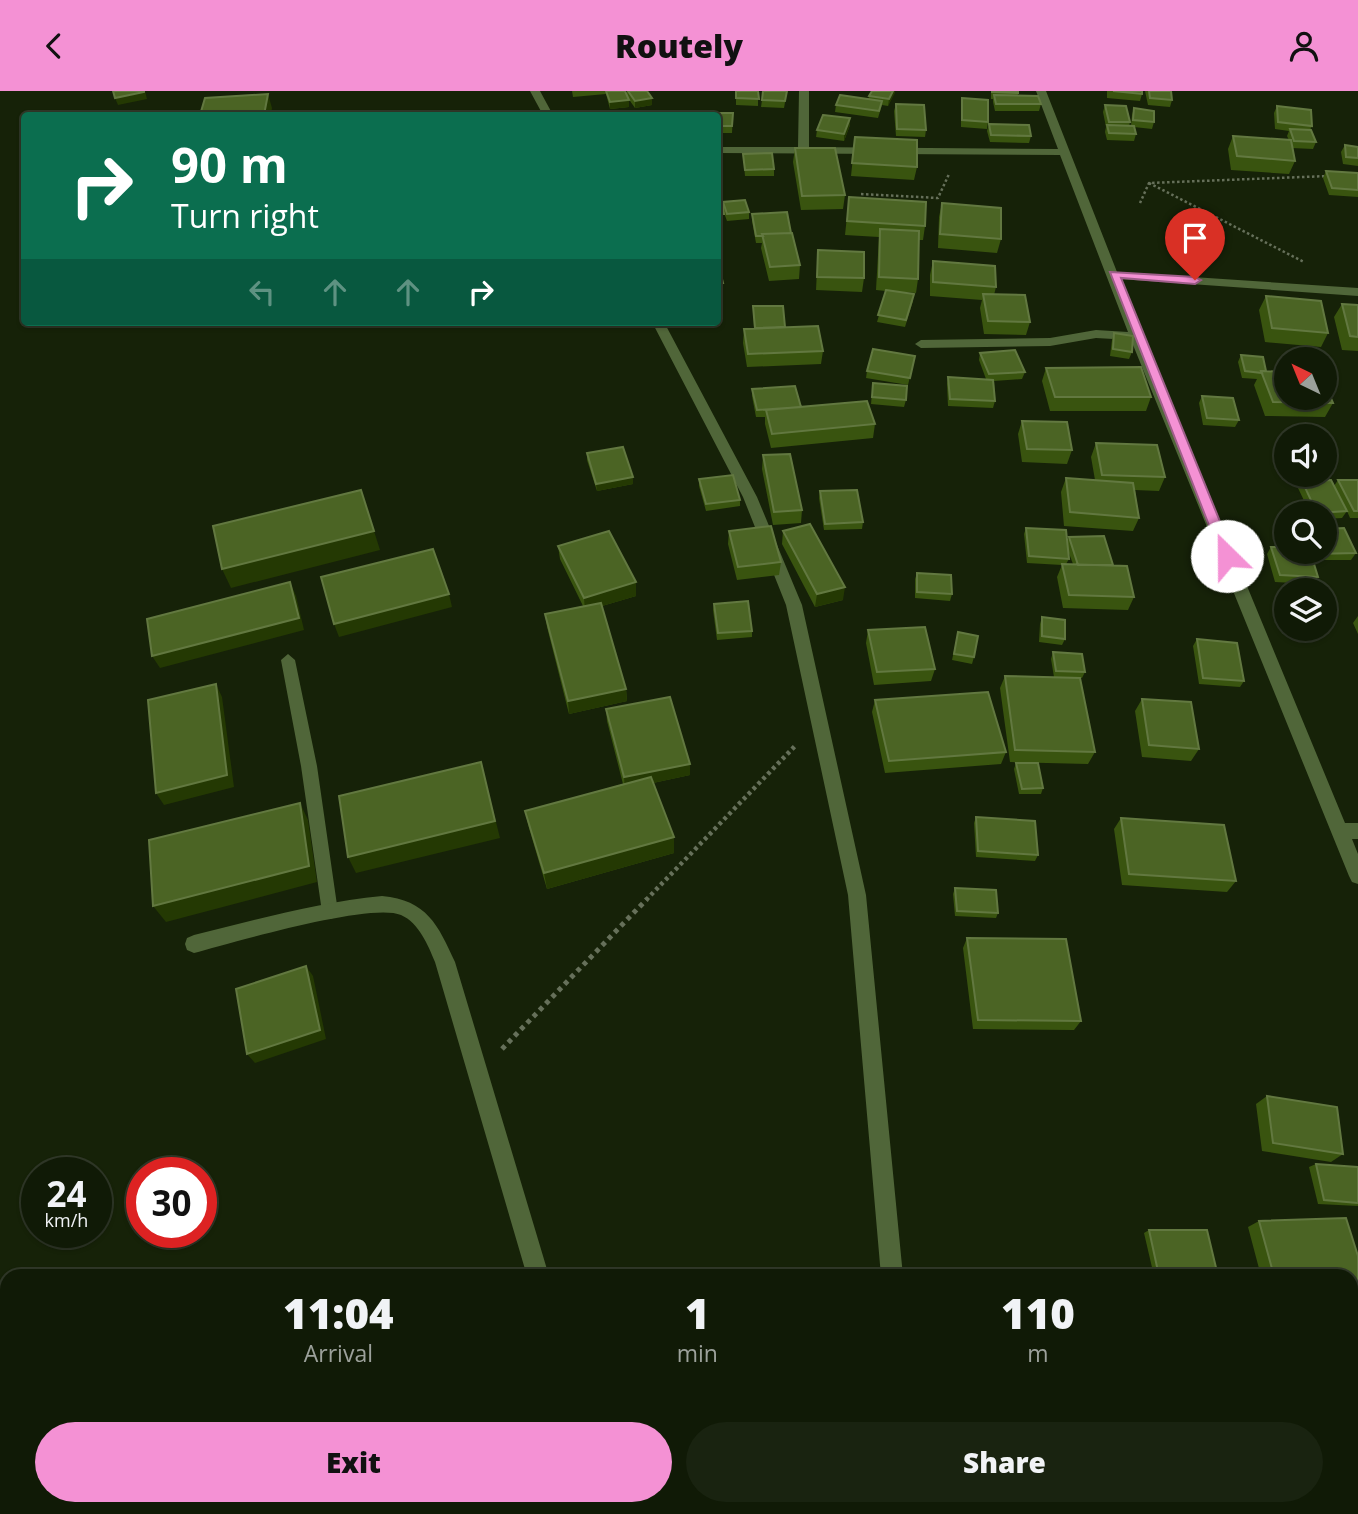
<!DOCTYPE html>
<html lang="en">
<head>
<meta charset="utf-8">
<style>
	:root { --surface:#101a06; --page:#192310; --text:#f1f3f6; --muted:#9ca19b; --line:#303828; --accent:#f491d4 }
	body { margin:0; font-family:"Open Sans",sans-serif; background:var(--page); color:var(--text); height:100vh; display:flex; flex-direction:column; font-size:26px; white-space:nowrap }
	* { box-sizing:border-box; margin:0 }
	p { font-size:23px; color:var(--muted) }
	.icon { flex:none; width:38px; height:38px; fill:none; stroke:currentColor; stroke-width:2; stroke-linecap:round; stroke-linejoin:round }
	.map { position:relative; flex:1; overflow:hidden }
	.sheet { position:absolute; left:0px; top:1178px; width:1358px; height:247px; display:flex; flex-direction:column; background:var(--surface); border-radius:21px 21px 0 0; box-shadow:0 2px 5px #0004,0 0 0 2px var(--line) }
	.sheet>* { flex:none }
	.hud { position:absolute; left:21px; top:21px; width:700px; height:214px; border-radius:7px; box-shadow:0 2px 5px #0004,0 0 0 2px var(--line); background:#0b6e4f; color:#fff; overflow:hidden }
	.needle { width:46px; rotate:317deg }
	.controls { position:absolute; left:1274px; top:256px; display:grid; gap:14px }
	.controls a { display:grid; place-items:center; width:63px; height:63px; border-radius:50%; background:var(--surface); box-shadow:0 2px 5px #0004,0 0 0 2px var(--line); font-size:35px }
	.speed { position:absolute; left:21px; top:1066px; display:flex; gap:14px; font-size:35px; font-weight:700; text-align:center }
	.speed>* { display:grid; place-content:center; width:91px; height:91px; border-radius:50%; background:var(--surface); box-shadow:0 2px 5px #0004,0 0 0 2px var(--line); line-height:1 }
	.speed small { font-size:18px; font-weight:400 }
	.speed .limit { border:10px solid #d22; background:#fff; color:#111 }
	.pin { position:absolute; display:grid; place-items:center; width:60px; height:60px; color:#fff; margin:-72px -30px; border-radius:50% 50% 50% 0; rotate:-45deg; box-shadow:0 0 7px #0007 }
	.pin .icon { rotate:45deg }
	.me { position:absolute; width:77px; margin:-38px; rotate:337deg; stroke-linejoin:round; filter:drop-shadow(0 0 5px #0008) }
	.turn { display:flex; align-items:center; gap:24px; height:147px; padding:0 35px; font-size:32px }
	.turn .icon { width:91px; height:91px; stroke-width:2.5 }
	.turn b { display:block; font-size:49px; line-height:60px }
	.lanes { display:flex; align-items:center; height:66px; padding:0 35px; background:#0003; justify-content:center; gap:35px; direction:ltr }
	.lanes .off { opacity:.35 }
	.eta { display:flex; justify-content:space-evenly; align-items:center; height:119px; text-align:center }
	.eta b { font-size:42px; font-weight:800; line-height:49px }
	.primary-button { display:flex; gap:14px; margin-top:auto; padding:14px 35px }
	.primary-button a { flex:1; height:80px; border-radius:42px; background:var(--accent); color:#111; font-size:28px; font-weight:800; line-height:80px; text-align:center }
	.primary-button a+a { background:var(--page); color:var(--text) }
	header { display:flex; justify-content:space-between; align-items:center; height:91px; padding:0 35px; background:var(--accent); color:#111; font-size:32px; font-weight:800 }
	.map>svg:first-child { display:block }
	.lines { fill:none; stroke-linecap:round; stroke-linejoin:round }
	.path-far2 { stroke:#66705a; stroke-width:2.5; stroke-dasharray:2.5 2.5; stroke-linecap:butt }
	.path-far1 { stroke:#66705a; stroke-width:4.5; stroke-dasharray:3.5 3.5; stroke-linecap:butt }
	.path { stroke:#66705a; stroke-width:5; stroke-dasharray:4.5 4.5; stroke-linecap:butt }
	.lane { fill:#506639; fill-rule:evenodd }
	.street { fill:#506639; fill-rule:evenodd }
	.wall { fill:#39540f; fill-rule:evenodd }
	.shaded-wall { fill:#243903 }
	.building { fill:#4b6424; stroke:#627840; stroke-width:2 }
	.route { fill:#f491d4; stroke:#9f5e8a; stroke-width:2 }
</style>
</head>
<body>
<header><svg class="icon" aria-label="back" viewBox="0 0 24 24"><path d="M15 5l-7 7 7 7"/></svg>Routely<svg class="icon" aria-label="person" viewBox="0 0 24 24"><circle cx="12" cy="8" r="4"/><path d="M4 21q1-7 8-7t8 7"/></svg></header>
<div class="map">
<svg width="1358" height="1423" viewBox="0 0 1358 1423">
	<rect width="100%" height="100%" fill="#162208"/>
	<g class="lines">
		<path class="path-far2" d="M1149,92L1304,171
			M861,103L938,107L949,83
			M1140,112L1149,92L1328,85"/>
		<path class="path-far1" d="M646,809L795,655"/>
		<path class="path" d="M502,958L647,808"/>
		<path class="lane" d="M288,563L295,569L317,675L338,821L336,826L330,828L324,826L322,821L301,675L281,569Z"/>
		<path class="street" d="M530,0H540L553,24H543Z
			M799,0H809V56L1058,58L1036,0H1046L1117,181L1358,197V205L1120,188L1345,732H1358V748H1352L1358,763V793L1352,791L1349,785L1131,249L1096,247L1050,255L921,257L915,253L921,249L1050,247L1096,239L1128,241L1060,64L718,62V56H798Z
			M652,231H664L757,406L802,514L866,804L903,1185H881L848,804L786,514L743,406Z
			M382,805C427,809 438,834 455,871L549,1185H527L435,871C428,854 419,832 401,824C370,811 232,852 194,862L187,859L185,853L187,847L194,844C256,829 318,811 382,805Z
			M1351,1293L1358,1294V1318L1351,1317Z
			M520,1418H551L549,1423H518Z
			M770,1418H796L794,1423H768Z
			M965,1418H989V1423H965Z"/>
	</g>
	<path class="wall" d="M572,0H625L627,4V0H647L652,7V14L635,17L628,7L629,16L610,18L606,3L573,6Z
		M736,0H758V15L736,14Z
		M787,0L784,17L761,16L762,9Z
		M872,0H895L888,15L882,14L878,27L835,21L836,14L868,8Z
		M991,0H1018V4L1041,13L1039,20H995L993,11V8H991Z
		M1107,0H1142V3L1140,10L1107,7Z
		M1145,0H1171L1172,9L1170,16L1148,14Z
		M962,7L988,31L987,38L961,36V14Z
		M896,13L926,39L925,46L896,45L894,20Z
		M1105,14L1130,31L1129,35H1131L1132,24L1134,17L1154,31L1152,38L1134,36L1136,43L1134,50L1107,49L1105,41L1106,36L1103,21Z
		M1277,15L1312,35L1310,39L1316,51L1313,58L1292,57L1295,70L1289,83L1231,79L1228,58L1233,45L1289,49L1287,45L1289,40L1275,38L1274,22Z
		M733,22L732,42H718V24Z
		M850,27V34L844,50L816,46L817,39Z
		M989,33L1031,45L1029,52L990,51L987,40Z
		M855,46L917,76L914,89L851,85Z
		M1345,54L1358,56V75L1343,73L1341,61Z
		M795,57L845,104L843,118L801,119L793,71Z
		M743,63L774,78V85H745Z
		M1326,80L1358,82V106L1329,104L1323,87Z
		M718,106L723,118V111L749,121V128L727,130L723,119V130H718Z
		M849,106L925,135L923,149H919L918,188L916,202L903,201L913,210L905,236L877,231L886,200L876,199L879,146L845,144Z
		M942,112L1001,148L997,162L938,157L939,126Z
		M752,123L791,142L800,174L799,188L769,190L761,157L762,152H756L752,130Z
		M818,159L864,187L862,201L816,199Z
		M933,170L996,196L994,204L1030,231L1026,244L984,243L980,217L982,209L930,205V184Z
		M718,176L723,192L722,199H718Z
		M1266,205L1328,242L1321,256L1265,251L1259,219Z
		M1342,213L1358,214V260L1342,259L1334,226Z
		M753,215L823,260L821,273L747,276L743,252L744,238L754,237Z
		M1114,242L1132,261L1129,268L1110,265L1112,249Z
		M980,262L1025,281L1022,288L994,290L995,310L993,317L948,315L947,293L948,286L986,288L979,269Z
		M1241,264L1266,280L1333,312L1325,326L1265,325L1254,294L1257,288L1242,287L1238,271Z
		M915,265L908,294L866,287L867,280Z
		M1046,277L1151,306L1146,320H1050L1042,290Z
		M873,292L906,309L904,316L871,313Z
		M752,298L801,316L875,333L873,347L771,357L765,333V326H756L752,305Z
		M1202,305L1239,329L1235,336L1203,334L1199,312Z
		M1022,330L1072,359L1067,373L1022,371L1018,343Z
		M1096,352L1165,386L1159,400L1135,399L1139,427L1133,440L1064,435L1061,401L1066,387L1095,389L1091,366Z
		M587,362L633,386V393L597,400L587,369Z
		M763,364L802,419L801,432L773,434L762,378Z
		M699,388L740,409V415L706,420L699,395Z
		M1338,389H1358V427H1350L1347,420L1342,427L1325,428V422H1310L1298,397L1302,390L1334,395Z
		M820,400L863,431L862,438L824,439L819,407Z
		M1026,437L1067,451L1069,446L1113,474L1134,506L1128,519L1063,517L1057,486L1062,474L1027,472L1024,443ZM1067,457L1073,473H1066L1069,468Z
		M729,440L781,471L779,484L737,489L728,453Z
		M783,440L843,509L815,516L782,453Z
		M558,455L636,505L602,515L626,598L627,610L569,623L547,536L545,523L583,515L560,468Z
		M1271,456L1286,460H1325L1356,462L1351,469H1313L1318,486L1314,493L1275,491L1267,463Z
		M917,482L952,503L950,510L915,507V488Z
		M714,513L752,540V546L717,549L713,519Z
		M1358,525V543L1353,532Z
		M1042,526L1065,548L1062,554L1039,551L1040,533Z
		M868,539L935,578L931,590L874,594L866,552Z
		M958,541L974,566L972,573L952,569Z
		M1197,548L1244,590L1240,596L1199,593L1193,555Z
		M1053,561L1085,581L1082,587H1080L1095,661L1088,673L1010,671L1000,597L1005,585L1054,586L1051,568Z
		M1142,608L1199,658L1191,670L1142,666L1135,620Z
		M875,609L1006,661L1001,673L885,682L872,621Z
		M606,618L690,684L653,692L674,762L547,798L529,737L525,720L623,693L607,630Z
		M1016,672L1043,697L1041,703H1019L1014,678Z
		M976,726L1038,764L1035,770L976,766L974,732Z
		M1121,727L1236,790L1227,801L1122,794L1114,738Z
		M955,797L998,822L996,827L955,825L953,803Z
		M967,847L1081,930L1074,939L973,938L963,857Z
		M1267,1005L1343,1063L1331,1071L1262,1060L1256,1013Z
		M1316,1073L1358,1076V1115L1318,1113L1309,1076Z
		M1259,1130L1358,1165V1197L1351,1199V1185H1261L1248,1136Z
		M1149,1139L1218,1185H1154L1144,1142Z
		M1351,1204H1358V1262H1351Z
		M1072,1418H1081L1115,1423H1072Z
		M1165,1418L1221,1423H1155L1154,1419Z
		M1306,1418H1351L1358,1423H1307Z"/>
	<path class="shaded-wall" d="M145,0L147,8L118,14L115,7Z
		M893,0H895V2L888,15L889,8Z
		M268,3L272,17L271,24H264Z
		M652,7V14L635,17V10Z
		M629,9V16L610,18V11Z
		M850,27V34L844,50V43Z
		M633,386V393L597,400L596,393Z
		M374,440L380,459L231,497L222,478Z
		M290,491L296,505L304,539L160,577L152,565Z
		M636,491V505L585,520L584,507Z
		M845,496L843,509L815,516L817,503Z
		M449,503L452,516L339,546L334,533Z
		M216,593L222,606L234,696L164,714L156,702Z
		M626,598L627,610L569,623L568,610Z
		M481,671L500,747L356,782L348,766Z
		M690,673V684L625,698L624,686Z
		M300,712L308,729L317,791L166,831L153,815Z
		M674,746V762L547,798L544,782Z
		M306,875L313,885L326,948L255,972L247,963Z"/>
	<path class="building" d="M113,0H144V1L115,7Z
		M606,0H625L629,9L610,11Z
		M628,0H647L652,7L635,10Z
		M736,0H758L759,8L736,7Z
		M763,0H787L785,10L762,9Z
		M872,0H893L889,8L869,5Z
		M992,0H1018V2L992,1Z
		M1113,0H1142V3Z
		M1149,0H1171L1172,9L1150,7Z
		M268,3L264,24H200L205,7Z
		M840,4L882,10L879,20L836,14Z
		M994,4L1038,5L1041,13H996Z
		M962,7L988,9V31L962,29Z
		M896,13L924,14L926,39L897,38Z
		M1105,14L1126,15L1130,31H1109Z
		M1277,15L1311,19L1312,35L1278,31Z
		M1134,17L1154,20V31L1133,29Z
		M706,22H733L732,35H718V24H706Z
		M823,24L850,27L844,43L817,39Z
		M989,33L1029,34L1031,45L991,44Z
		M1107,34L1134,35L1136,43L1109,42Z
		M1290,38L1311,39L1316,51L1294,50Z
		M1233,45L1291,49L1295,70L1237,65Z
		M855,46L917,49V76L852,72Z
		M1345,54L1358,56V67L1346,66Z
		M795,57H835L845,104L802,105Z
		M772,62L774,78L745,79L743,63Z
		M1326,80L1358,82V99L1332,97Z
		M718,106H721L724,123H718Z
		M849,106L926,111L925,135L847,130Z
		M745,109L749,121L727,123L723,111Z
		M942,112L1001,117V148L940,143Z
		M787,121L791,142L762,143L763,145H756L752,123Z
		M880,138L919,140L918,188L879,186Z
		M792,142L800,174L770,176L762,143Z
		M818,159L864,161V187L817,186Z
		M933,170L995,175L996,196L933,191Z
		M718,176H719L723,192H718Z
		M886,199L914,203L906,229L878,224Z
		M983,203L1025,204L1030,231L988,230Z
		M1266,205L1321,210L1328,242L1272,237Z
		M1342,213L1358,214V246L1350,245Z
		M753,215H783L785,236L755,237Z
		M818,235L823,260L748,263L744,238Z
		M1114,242L1133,245L1132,261L1113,258Z
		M873,258L915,265L910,287L867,280Z
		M1015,259L1025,281L989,283L980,262Z
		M1241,264L1263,266L1266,280H1261L1262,282L1245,280Z
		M1141,276L1151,306H1055L1046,277Z
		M1261,280L1286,281V306H1325V293L1333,312L1273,311Z
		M948,286L993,289L995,310L950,308Z
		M873,292L907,295L906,309L872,306Z
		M795,295L801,316L757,319L752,298Z
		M1202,305L1233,307L1239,329L1207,327Z
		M867,310L875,333L772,343L766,319Z
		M1022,330L1067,331L1072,359L1027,358Z
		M1096,352L1157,354L1165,386L1102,384Z
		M623,356L633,386L596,393L587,362Z
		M790,363L802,419L774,421L763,364Z
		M733,384L740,409L706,413L699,388Z
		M1066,387L1133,392L1139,427L1070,421Z
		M1331,389L1347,420L1317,422L1302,390Z
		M1338,389H1358V420H1354Z
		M361,399L374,440L222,478L213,435Z
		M857,399L863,431L825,433L820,400Z
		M810,433L845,496L817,503L783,440Z
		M771,435L781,471L738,476L729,440Z
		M1026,437L1066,439L1069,468L1029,465Z
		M1344,437L1356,462L1313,463L1312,460H1325V438Z
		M609,440L636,491L584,507L558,455Z
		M1104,445L1113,474H1078L1069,446Z
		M1271,456H1286V460H1310L1318,486L1280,484Z
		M433,458L449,503L334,533L321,486Z
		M1062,473L1127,475L1134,506L1069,504Z
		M917,482L951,484L952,503L917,501Z
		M290,491L299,527L152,565L147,528Z
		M748,510L752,540L718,542L714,513Z
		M601,512L626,598L568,610L545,523Z
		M1042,526L1065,529V548L1042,545Z
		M925,536L935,578L877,581L868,539Z
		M958,541L978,545L974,566L954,563Z
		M1197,548L1237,552L1244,590L1203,587Z
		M1053,561L1082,563L1085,581L1056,580Z
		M1005,585L1080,587L1095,661L1015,659Z
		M216,593L227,684L156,702L148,609Z
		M988,601L1006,661L889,670L875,609Z
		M670,606L690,673L624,686L606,618Z
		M1142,608L1191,611L1199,658L1149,654Z
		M481,671L495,730L348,766L339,705Z
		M1016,672H1038L1043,697L1022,698Z
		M651,686L674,746L544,782L525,720Z
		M300,712L309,775L153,815L149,749Z
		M976,726L1035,730L1038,764L978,760Z
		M1121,727L1224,734L1236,790L1129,783Z
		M955,797L996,799L998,822L957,820Z
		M967,847L1066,848L1081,930L978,929Z
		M306,875L320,939L247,963L236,898Z
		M1267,1005L1337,1016L1343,1063L1273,1052Z
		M1316,1073L1358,1076V1112L1324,1109Z
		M1346,1127L1358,1165V1194H1351V1185H1274L1259,1130Z
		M1149,1139H1207L1218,1185H1159Z
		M1351,1204H1358V1259H1351Z
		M1351,1383H1358V1423H1321L1320,1418H1351Z
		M1080,1418H1081L1115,1423H1080Z
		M1165,1418L1220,1421L1221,1423H1166Z"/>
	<path class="route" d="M1110,181L1195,186L1201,189L1195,193L1121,187L1234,465L1232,469L1227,470L1221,465Z"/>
</svg>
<div class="controls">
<a><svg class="needle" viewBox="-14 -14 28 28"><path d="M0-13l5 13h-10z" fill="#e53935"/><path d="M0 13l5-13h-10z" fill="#9ca19b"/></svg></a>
<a><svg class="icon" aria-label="sound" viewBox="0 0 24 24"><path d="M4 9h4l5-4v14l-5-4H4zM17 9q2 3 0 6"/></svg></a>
<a><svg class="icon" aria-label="search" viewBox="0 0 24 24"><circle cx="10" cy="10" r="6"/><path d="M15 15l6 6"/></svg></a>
<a><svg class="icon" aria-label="layers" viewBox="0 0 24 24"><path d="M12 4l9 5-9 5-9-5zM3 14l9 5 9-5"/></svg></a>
</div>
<div class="speed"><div>24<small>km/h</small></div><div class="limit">30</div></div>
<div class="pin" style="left:1195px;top:189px;background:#d93025"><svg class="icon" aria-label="arrive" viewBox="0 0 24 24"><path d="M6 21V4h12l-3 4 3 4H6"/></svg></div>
<svg class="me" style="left:1227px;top:465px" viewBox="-20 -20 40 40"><circle r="19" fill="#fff"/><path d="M0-13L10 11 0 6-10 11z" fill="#f491d4"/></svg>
<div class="hud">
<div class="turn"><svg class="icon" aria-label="right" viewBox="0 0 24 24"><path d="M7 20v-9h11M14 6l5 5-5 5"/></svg><div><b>90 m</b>Turn right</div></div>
<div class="lanes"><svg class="icon off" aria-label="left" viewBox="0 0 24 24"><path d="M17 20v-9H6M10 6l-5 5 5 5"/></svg><svg class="icon off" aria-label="ahead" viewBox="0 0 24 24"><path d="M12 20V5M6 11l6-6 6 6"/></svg><svg class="icon off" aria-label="ahead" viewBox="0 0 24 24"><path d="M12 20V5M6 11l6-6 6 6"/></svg><svg class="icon" aria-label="right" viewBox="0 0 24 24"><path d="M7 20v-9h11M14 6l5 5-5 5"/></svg></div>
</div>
<section class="sheet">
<div class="eta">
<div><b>11:04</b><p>Arrival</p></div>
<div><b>1</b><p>min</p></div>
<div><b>110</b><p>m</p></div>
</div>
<div class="primary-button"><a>Exit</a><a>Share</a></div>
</section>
</div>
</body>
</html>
